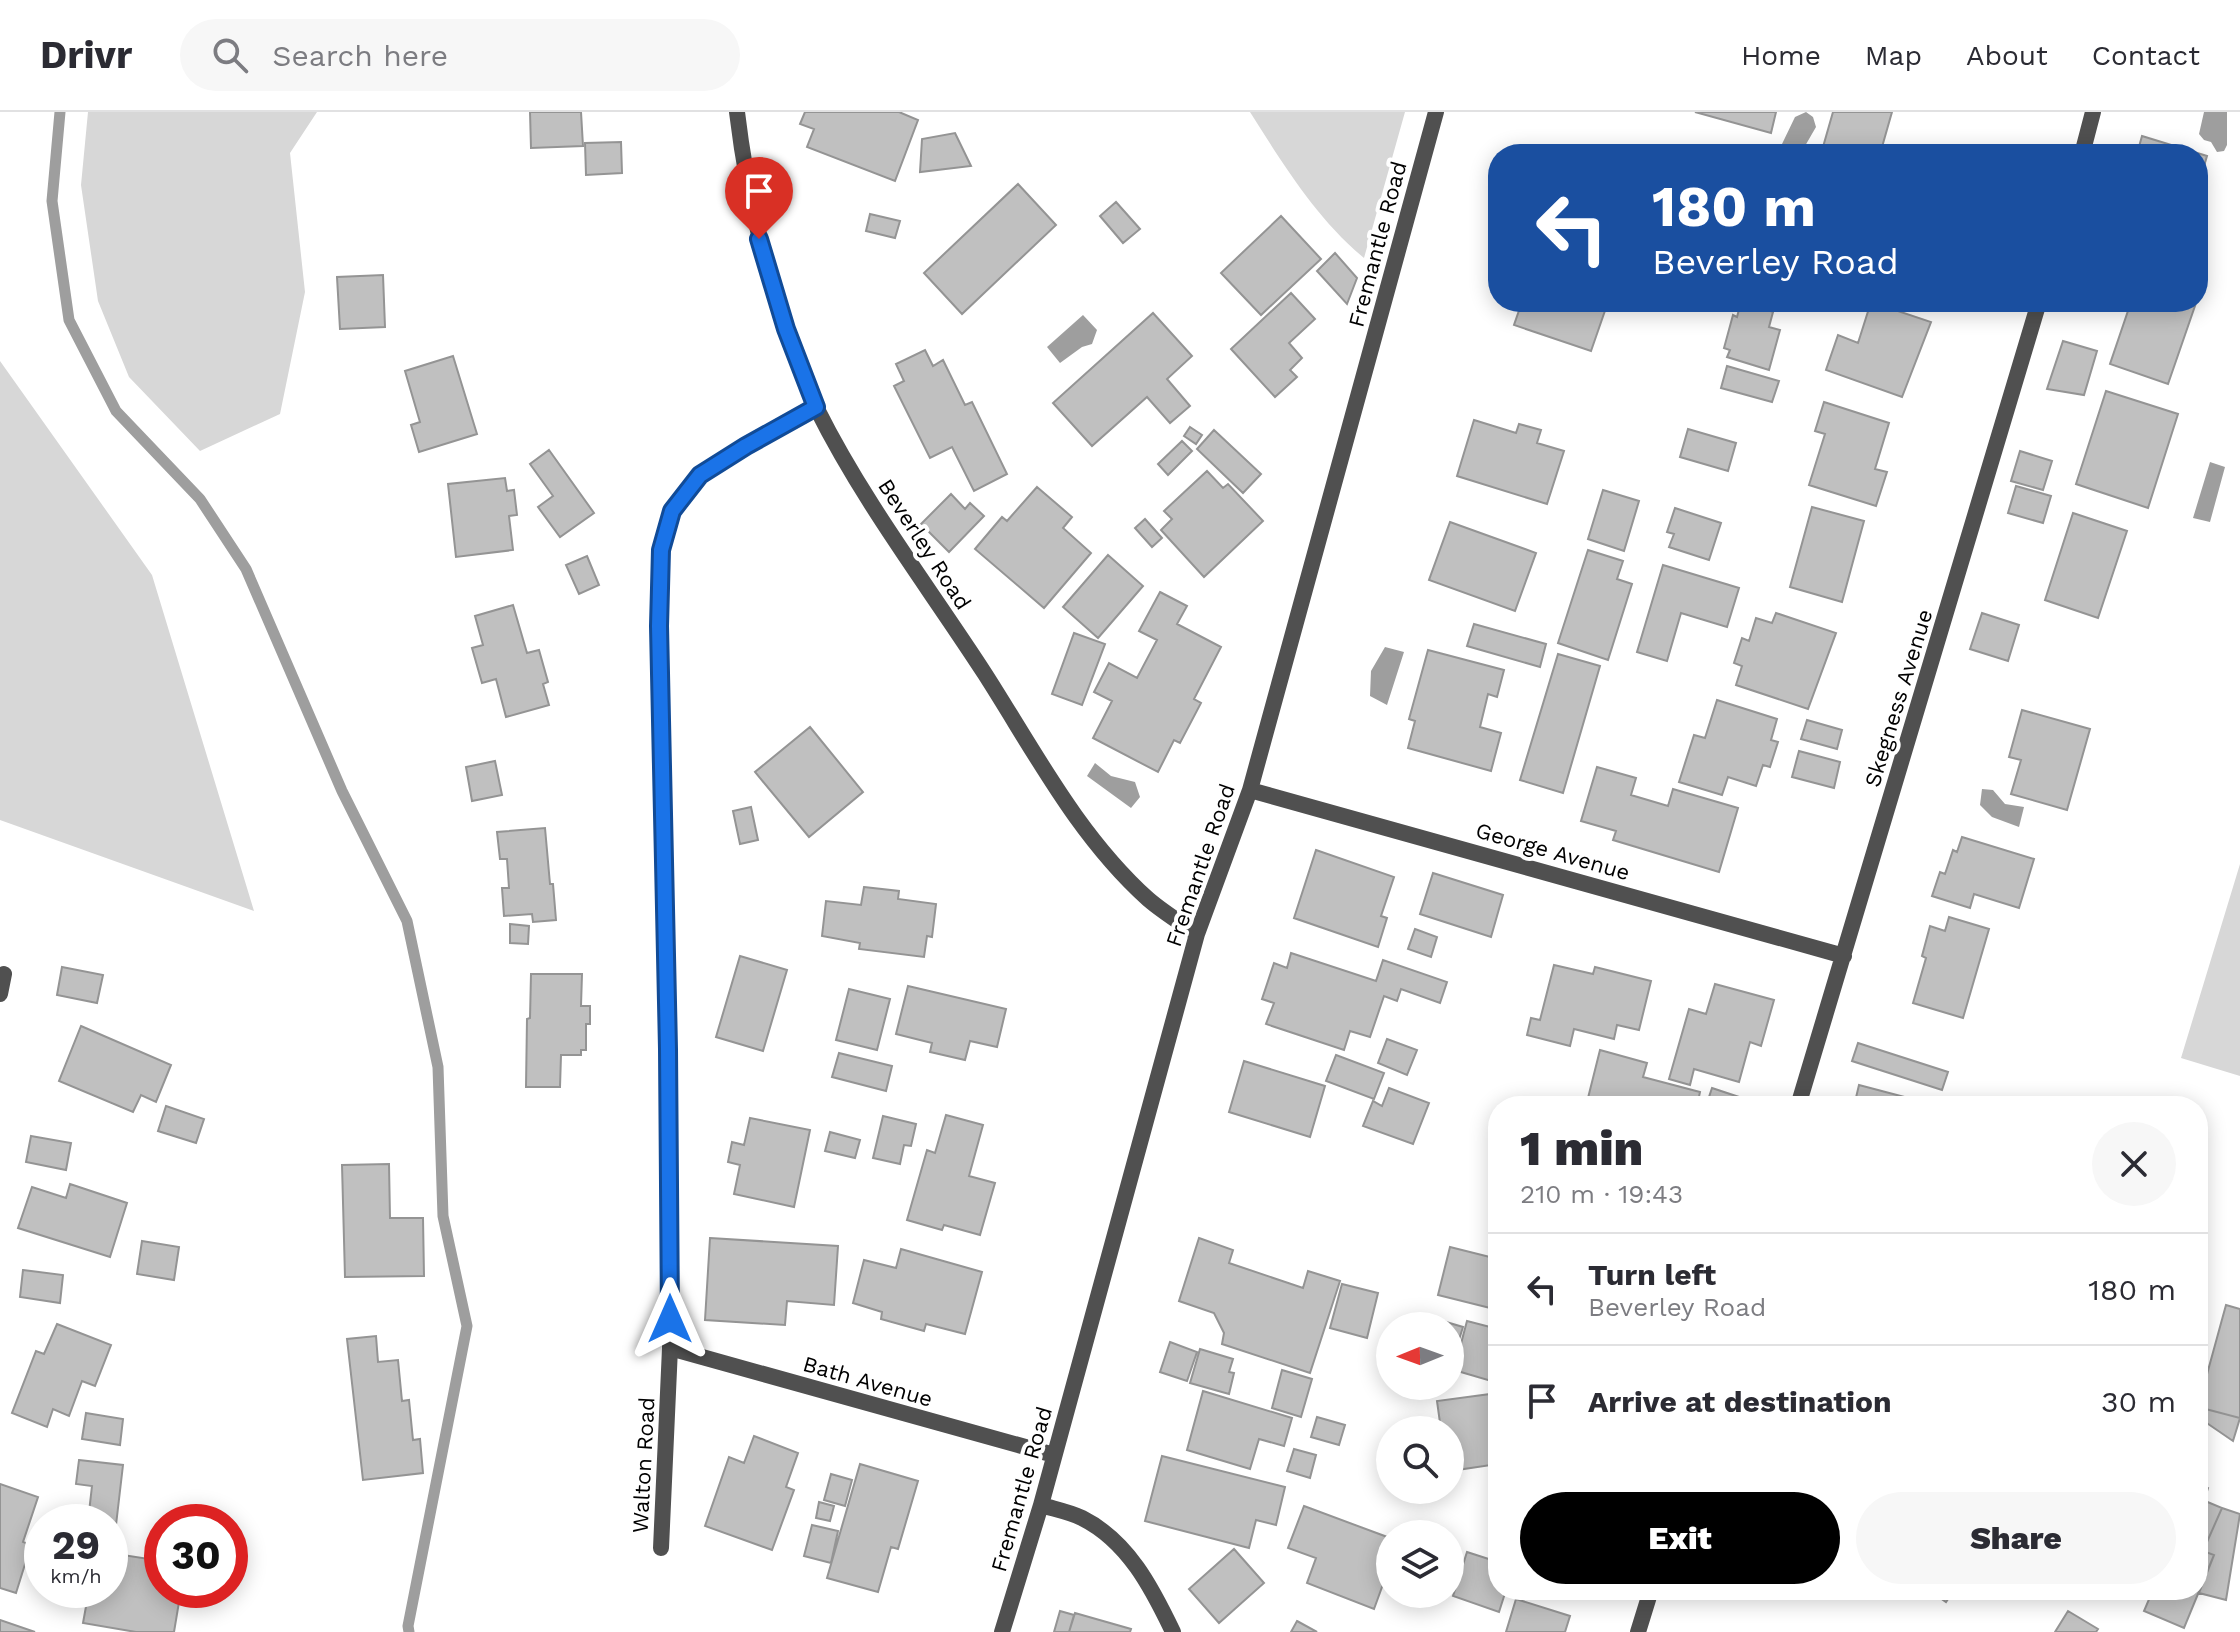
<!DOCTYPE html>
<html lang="en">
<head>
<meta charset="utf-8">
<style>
	:root { --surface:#fff; --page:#f7f7f7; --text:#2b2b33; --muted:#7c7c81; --line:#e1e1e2; --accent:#000 }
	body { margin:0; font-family:"Work Sans",sans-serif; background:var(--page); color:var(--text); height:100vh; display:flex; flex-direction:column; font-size:30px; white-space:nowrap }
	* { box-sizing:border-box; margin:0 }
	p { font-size:26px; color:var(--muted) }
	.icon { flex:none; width:44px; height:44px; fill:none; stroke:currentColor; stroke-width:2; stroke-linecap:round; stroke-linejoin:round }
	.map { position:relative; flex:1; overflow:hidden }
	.side { position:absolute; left:1488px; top:984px; width:720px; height:504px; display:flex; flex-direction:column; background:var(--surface); border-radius:32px; box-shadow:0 4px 20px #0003 }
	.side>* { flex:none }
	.guide { position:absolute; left:1488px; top:32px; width:720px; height:168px; border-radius:32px; box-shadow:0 4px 20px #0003; background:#1a4fa0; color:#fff; overflow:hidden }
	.needle { width:52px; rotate:269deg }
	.buttons { position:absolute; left:1376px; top:1200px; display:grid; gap:16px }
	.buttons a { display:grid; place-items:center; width:88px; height:88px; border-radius:50%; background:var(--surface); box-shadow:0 4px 20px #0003; font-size:40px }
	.speed { position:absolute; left:24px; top:1392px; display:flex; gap:16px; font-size:40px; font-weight:700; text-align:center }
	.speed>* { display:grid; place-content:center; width:104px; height:104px; border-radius:50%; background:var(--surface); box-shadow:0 4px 20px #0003; line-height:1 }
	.speed small { font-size:20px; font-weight:400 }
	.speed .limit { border:12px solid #d22; background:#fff; color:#111 }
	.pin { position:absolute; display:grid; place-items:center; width:68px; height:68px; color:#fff; margin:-82px -34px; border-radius:50% 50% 50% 0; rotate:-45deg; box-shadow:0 0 8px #0007 }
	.pin .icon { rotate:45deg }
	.me { position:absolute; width:88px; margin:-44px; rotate:0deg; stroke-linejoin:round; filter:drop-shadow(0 0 6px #0008) }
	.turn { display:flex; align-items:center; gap:28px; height:168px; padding:0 32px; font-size:36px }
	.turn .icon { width:104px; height:104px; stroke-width:2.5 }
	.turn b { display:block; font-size:56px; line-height:68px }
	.round { display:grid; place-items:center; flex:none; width:84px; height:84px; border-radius:42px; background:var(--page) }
	.head { display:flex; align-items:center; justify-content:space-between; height:136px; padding:0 32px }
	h1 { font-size:48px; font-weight:800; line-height:60px }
	.cta { display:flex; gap:16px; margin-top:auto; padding:16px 32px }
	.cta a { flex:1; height:92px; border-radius:48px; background:var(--accent); color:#fff; font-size:32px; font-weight:800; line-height:92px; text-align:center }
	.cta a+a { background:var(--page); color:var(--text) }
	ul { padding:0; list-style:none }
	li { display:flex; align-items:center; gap:24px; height:112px; padding:0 32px; border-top:2px solid var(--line) }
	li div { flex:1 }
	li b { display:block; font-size:30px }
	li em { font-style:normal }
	header { display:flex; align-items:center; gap:48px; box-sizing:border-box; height:112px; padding:0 40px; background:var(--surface); border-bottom:2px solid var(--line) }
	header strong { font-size:38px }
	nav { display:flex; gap:44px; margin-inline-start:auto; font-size:28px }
	.search { width:560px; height:72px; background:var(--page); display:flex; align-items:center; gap:20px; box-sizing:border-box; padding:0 28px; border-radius:44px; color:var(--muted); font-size:30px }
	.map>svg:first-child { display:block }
	.green { fill:#d7d7d7 }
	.water { fill:#9e9e9e }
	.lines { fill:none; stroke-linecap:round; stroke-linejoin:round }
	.stream { stroke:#9e9e9e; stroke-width:11 }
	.building { fill:#c0c0c0; stroke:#949494; stroke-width:2 }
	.street { stroke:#505050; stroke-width:16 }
	.route-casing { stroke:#114b97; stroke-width:20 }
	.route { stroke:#1a73e8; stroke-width:14 }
	.labels { text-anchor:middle; stroke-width:8; stroke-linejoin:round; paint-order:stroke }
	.street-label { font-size:22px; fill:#000; stroke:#fff }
</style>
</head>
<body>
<header>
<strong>Drivr</strong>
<div class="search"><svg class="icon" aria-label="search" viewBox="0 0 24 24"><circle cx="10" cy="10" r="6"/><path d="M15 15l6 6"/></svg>Search here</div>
<nav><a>Home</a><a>Map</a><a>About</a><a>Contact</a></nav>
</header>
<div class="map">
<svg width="2240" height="1520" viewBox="0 0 2240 1520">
	<rect width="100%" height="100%" fill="#fff"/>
	<path class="green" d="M88,0H317L290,41L305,180L280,302L200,339L129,265L98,189L81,73Z
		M1250,0H1405L1364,146C1316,106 1283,52 1250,0Z
		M0,249L152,463L254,799L0,708Z
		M2240,752V964L2181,946Z"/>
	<path class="water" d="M1806,0L1813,5L1816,15L1805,34L1804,42H1781L1782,32L1795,5Z
		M2204,0H2227V33L2224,39L2217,40L2211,30L2204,28L2199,22Z
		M1083,203L1097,218L1092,232L1082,235L1060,251L1047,235Z
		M2210,350L2225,355L2210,410L2193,406Z
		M1385,535L1404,540L1387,593L1370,584L1371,559Z
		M1095,651L1111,664L1135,670L1140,685L1131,696L1087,664Z
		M1982,677L1993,678L2005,692L2024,695L2019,715L1992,705L1980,693Z"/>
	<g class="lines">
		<path class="stream" d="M60,0L52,89L69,208L116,299L200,387L246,457L342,679L407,809L438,955L443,1104L467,1214L408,1514L409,1520"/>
	</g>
	<path class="building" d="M530,0H581L583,34L531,36Z
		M805,0H899L918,8L895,69L807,35L814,17L800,12Z
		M1695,0H1776L1771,21Z
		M1833,0H1892L1880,42H1821Z
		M955,21L971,54L920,60L922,27Z
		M2142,24L2207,44L2198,75V42H2137Z
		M621,30L622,61L586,63L585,31Z
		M1018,72L1056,113L962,202L924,161Z
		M1116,90L1140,117L1123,131L1100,104Z
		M870,102L900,109L895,126L866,119Z
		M1281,104L1321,147L1261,203L1221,161Z
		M1335,141L1357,166L1347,192L1317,159Z
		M383,163L385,215L340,217L337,165Z
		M1291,181L1315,207L1289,231L1302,246L1290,258L1297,265L1275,285L1231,237Z
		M1522,190H1608L1591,239L1514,213Z
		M1741,190H1765L1763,196L1773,200L1769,215L1780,218L1769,258L1727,245L1730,238L1724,236L1733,203L1737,205Z
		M1871,190L1931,210L1902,285L1826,258L1838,223L1858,231Z
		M2131,190L2196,191L2168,272L2110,252Z
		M1153,201L1192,244L1167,267L1190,294L1170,311L1147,285L1092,334L1053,291Z
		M2063,229L2097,239L2084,283L2047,277Z
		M925,238L933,254L943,248L965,293L972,290L1007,362L974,379L952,335L930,346L894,274L904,269L896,252Z
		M453,244L477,322L419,340L411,313L420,310L405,259Z
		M1727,254L1779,269L1772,290L1721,276Z
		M2106,279L2178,302L2148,396L2076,372Z
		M1824,290L1889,311L1875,357L1887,360L1876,394L1809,373L1825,322L1815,319Z
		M1474,308L1516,321L1519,312L1541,318L1537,331L1564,339L1547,392L1457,364Z
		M1190,315L1202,323L1196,332L1184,324Z
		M1688,317L1736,331L1728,359L1680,345Z
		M1214,318L1261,362L1243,381L1197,337Z
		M1182,329L1192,339L1168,363L1158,352Z
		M549,338L594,401L560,425L538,395L553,384L530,352Z
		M2020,339L2052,349L2043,378L2011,369Z
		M1207,359L1223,376L1228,372L1263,409L1204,465L1161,418L1172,407L1164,399Z
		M505,366L507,379L514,378L517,403L509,404L513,438L456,445L448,372Z
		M2016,374L2051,384L2043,411L2008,401Z
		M1037,375L1072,405L1063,416L1091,441L1044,496L975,437L1002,405L1007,409Z
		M1603,378L1639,389L1624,439L1588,427Z
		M951,382L965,397L970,391L984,404L949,440L921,412Z
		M1812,395L1864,409L1842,490L1790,475Z
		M1675,396L1721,411L1709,448L1669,435L1674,422L1667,420Z
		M2073,401L2127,419L2098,506L2045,488Z
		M1145,407L1162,426L1152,435L1135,416Z
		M1450,410L1536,441L1515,499L1429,468Z
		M1588,438L1623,449L1617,467L1632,472L1608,548L1558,531Z
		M1108,443L1143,474L1098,526L1063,495Z
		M587,444L599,473L579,482L566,453Z
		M1663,453L1739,476L1727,515L1681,501L1667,549L1637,540Z
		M1160,480L1187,494L1177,512L1221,535L1194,587L1201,591L1180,631L1174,628L1158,660L1093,626L1112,589L1094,580L1109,551L1137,566L1157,528L1139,519Z
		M513,493L527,541L539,538L548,570L543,572L549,593L506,605L496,567L482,571L472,536L483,533L475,504Z
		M1776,501L1836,521L1808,597L1736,573L1742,554L1734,551L1742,526L1749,529L1756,506L1772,511Z
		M1982,501L2019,513L2008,549L1970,537Z
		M1474,512L1546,532L1540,555L1467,534Z
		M1074,521L1105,532L1082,593L1052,582Z
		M1428,538L1504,558L1497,585L1488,582L1480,615L1501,621L1491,659L1408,636L1415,609L1409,607Z
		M1558,542L1600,554L1563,681L1520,668Z
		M1717,588L1777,607L1771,628L1778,630L1770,655L1763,653L1756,674L1728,665L1722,683L1679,670L1694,623L1705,626Z
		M2022,598L2090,617L2067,698L2011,682L2021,648L2009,645Z
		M1807,608L1842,618L1837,637L1801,627Z
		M810,615L863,680L809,725L755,660Z
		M1799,639L1840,650L1834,676L1792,665Z
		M495,649L502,683L472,689L466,655Z
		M1597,655L1636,666L1631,683L1668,694L1673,677L1738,696L1719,760L1613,728L1616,719L1581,709Z
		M751,695L758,728L740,732L733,699Z
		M545,716L550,772H553L556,808L533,810L532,802L504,804L502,776H509L507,747H500L497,720Z
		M1962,725L2034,747L2019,796L1974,782L1970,796L1932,784L1940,760L1945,762L1953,738L1957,740Z
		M1316,738L1394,765L1381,804L1387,806L1378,835L1294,806Z
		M1433,761L1503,783L1491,825L1420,802Z
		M864,775L899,779L898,787L936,792L932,825L927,824L924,845L859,837L860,831L822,824L826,789L861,793Z
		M1949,805L1989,817L1963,906L1913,891L1926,846L1922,844L1930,814L1945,819Z
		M510,812L529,814L528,832L510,831Z
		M1415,817L1437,825L1431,845L1408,837Z
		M1291,841L1376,869L1383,848L1447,870L1440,891L1401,877L1397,889L1384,884L1370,925L1350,919L1344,938L1266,912L1274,891L1262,887L1274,851L1287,856Z
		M740,844L787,858L763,939L716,925Z
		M1554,853L1593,862L1595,855L1651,869L1639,918L1617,913L1614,927L1574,917L1570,934L1527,923L1531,906L1540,908Z
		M62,855L103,863L97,891L57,883Z
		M531,862H582L581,894H590V912H586V938H581V943H561L560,975H526L527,907L530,906Z
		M1715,872L1774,888L1761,934L1750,930L1739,970L1694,957L1690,973L1669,967L1689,897L1706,902Z
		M908,874L1006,897L997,935L970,929L965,948L930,940L932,931L896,922Z
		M849,877L890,887L877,938L836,928Z
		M81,914L171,953L156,990L141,983L133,1000L59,969Z
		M1387,927L1417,938L1407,963L1378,951Z
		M1858,931L1948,960L1942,978L1852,949Z
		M1600,938L1647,951L1643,965L1700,980L1697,994H1586Z
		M839,941L892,954L886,979L832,965Z
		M1336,943L1384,961L1374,987L1326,969Z
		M1244,949L1325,974L1310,1025L1229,1000Z
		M1859,973L1912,987L1910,994H1854Z
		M1389,976L1429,991L1413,1032L1363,1014L1373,989L1382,994Z
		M1712,976L1748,988L1746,994H1706Z
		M166,994L204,1007L196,1031L158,1019Z
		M946,1003L983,1013L969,1064L995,1071L980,1123L944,1113L942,1118L907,1108L927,1038L935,1041Z
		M883,1004L916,1012L911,1034L904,1033L900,1052L873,1046Z
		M750,1006L810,1018L794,1095L734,1082L740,1053L728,1050L732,1030L744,1033Z
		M830,1020L860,1028L855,1046L825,1039Z
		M31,1024L71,1031L66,1058L26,1050Z
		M389,1052L390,1106H423L424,1164L345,1165L342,1053Z
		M70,1072L127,1091L110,1145L18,1116L32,1075L66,1086Z
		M710,1126L838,1134L834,1193L787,1189L785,1213L705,1208Z
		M1199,1126L1233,1138L1229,1151L1303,1176L1308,1159L1340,1169L1310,1261L1222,1232L1224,1221L1214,1201L1179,1189Z
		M142,1129L179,1135L174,1168L137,1162Z
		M1450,1135L1498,1147V1198L1438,1183Z
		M901,1137L982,1160L965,1222L926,1212L924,1219L881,1207L882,1200L853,1191L864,1148L896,1156Z
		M23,1158L63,1163L60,1191L20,1185Z
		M1342,1172L1378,1181L1367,1226L1330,1216Z
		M2226,1193L2240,1197V1306L2198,1295Z
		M1426,1204L1463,1215L1453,1247L1450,1246V1214H1423Z
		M1467,1209L1498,1217V1271L1454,1258Z
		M57,1212L111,1233L95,1274L82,1269L69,1304L53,1297L47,1315L12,1301L36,1239L44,1242Z
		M376,1224L378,1250L398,1248L402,1289L409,1288L413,1328L420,1327L423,1361L363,1368L347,1227Z
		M1170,1230L1197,1240L1187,1269L1160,1260Z
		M1200,1237L1233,1247L1229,1260L1234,1261L1229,1282L1190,1271Z
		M1282,1258L1312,1267L1301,1305L1272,1296Z
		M1203,1279L1292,1306L1284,1334L1259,1327L1250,1357L1187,1338Z
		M1498,1281V1352L1457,1358L1456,1349H1450V1318H1441L1437,1289Z
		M2198,1295L2240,1306L2233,1329L2198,1305Z
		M86,1301L123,1307L120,1333L82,1327Z
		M1317,1305L1345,1313L1339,1333L1311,1325Z
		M754,1324L798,1341L786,1375L794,1378L772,1438L705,1414L729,1345L744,1351Z
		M1294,1337L1316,1343L1310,1366L1287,1359Z
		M1162,1344L1285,1375L1276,1413L1256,1408L1249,1436L1145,1409Z
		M79,1348L123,1353L116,1413L88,1409L92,1374L76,1372Z
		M860,1352L918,1369L898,1437L891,1435L878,1480L827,1466Z
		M831,1362L852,1368L845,1394L824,1388Z
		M0,1372L38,1385L23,1430L31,1433L16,1481L0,1476Z
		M2198,1372L2208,1376L2204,1389L2198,1386Z
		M2198,1386L2222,1396L2203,1439L2214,1443L2184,1516L2144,1499L2153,1478H2198Z
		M819,1390L834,1394L830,1409L816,1406Z
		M1304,1394L1390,1426L1385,1447L1390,1449V1453L1374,1497L1307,1471L1316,1446L1288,1436Z
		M2222,1396L2240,1402L2226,1488L2199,1481L2214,1443L2203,1439Z
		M812,1413L838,1419L831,1451L804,1444Z
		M1234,1437L1264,1471L1219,1511L1189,1477Z
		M1467,1440L1498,1450V1478H1506L1499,1500L1453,1484Z
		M110,1441L162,1449V1478H181L174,1520H136L83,1511L89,1478H110Z
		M1929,1478H1954L1946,1490Z
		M1516,1487L1570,1504L1565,1520H1506Z
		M1060,1499L1074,1503L1069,1520H1054Z
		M2068,1499L2098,1517L2096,1520H2055Z
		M1075,1501L1131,1517L1130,1520H1069Z
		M0,1508L35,1520H0Z
		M1297,1509L1317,1520H1291Z"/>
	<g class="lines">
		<path class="street" d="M737,0C747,84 767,167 797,246C804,263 809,281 817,297C864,391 928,474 985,562C1035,640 1078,724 1148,787C1163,800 1181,811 1197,822
			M2082,42L2093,0
			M1250,678L1844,844
			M0,882L4,862
			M1798,994L2039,190
			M670,1236L1054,1343
			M1041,1393C1054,1397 1070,1400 1082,1406C1128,1429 1152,1476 1173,1520
			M661,1436L670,1236L668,937L659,514L661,438L672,399L700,363L746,334L816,295
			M1002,1520L1041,1393L1197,822L1250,678L1436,0
			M1638,1520L1651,1478"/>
	</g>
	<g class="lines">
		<g class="route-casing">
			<path id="route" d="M670,1207L668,937L659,514L661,438L672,399L700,363L746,334L816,295L786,217L759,127"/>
		</g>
		<use href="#route" class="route"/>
	</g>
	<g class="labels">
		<g class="street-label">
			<text transform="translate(1377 132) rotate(-75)" y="8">Fremantle Road</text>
			<text transform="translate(925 432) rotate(57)" y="8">Beverley Road</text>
			<text transform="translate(1898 586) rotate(-73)" y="8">Skegness Avenue</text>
			<text transform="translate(1553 739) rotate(16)" y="8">George Avenue</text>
			<text transform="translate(1200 753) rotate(-71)" y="8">Fremantle Road</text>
			<text transform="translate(868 1269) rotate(16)" y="8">Bath Avenue</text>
			<text transform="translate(643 1353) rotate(-87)" y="8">Walton Road</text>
			<text transform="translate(1021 1377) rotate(-74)" y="8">Fremantle Road</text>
		</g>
	</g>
</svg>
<div class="buttons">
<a><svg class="needle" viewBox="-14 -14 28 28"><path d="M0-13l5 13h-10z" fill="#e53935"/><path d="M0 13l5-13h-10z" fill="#7c7c81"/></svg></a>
<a><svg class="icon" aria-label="search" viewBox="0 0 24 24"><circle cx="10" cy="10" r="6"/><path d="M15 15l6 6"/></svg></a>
<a><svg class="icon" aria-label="layers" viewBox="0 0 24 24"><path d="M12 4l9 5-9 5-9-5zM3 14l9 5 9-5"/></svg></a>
</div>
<div class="speed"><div>29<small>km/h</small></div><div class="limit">30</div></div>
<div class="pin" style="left:759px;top:127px;background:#d93025"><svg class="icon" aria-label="arrive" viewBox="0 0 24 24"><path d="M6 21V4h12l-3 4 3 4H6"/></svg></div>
<svg class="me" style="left:670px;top:1207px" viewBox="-20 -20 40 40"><path d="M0-17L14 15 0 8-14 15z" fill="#1a73e8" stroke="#fff" stroke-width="4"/></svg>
<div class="guide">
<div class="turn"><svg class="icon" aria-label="left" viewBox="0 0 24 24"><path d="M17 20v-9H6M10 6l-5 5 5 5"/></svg><div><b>180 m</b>Beverley Road</div></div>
</div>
<section class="side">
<div class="head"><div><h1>1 min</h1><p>210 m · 19:43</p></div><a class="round"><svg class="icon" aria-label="close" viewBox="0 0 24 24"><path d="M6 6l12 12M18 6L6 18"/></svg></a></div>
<ul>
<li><svg class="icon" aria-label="left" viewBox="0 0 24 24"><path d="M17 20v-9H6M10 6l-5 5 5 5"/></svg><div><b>Turn left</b><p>Beverley Road</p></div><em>180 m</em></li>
<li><svg class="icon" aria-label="arrive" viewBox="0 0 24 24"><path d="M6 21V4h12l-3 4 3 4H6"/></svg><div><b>Arrive at destination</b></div><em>30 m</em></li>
</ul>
<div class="cta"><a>Exit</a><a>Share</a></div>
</section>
</div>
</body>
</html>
